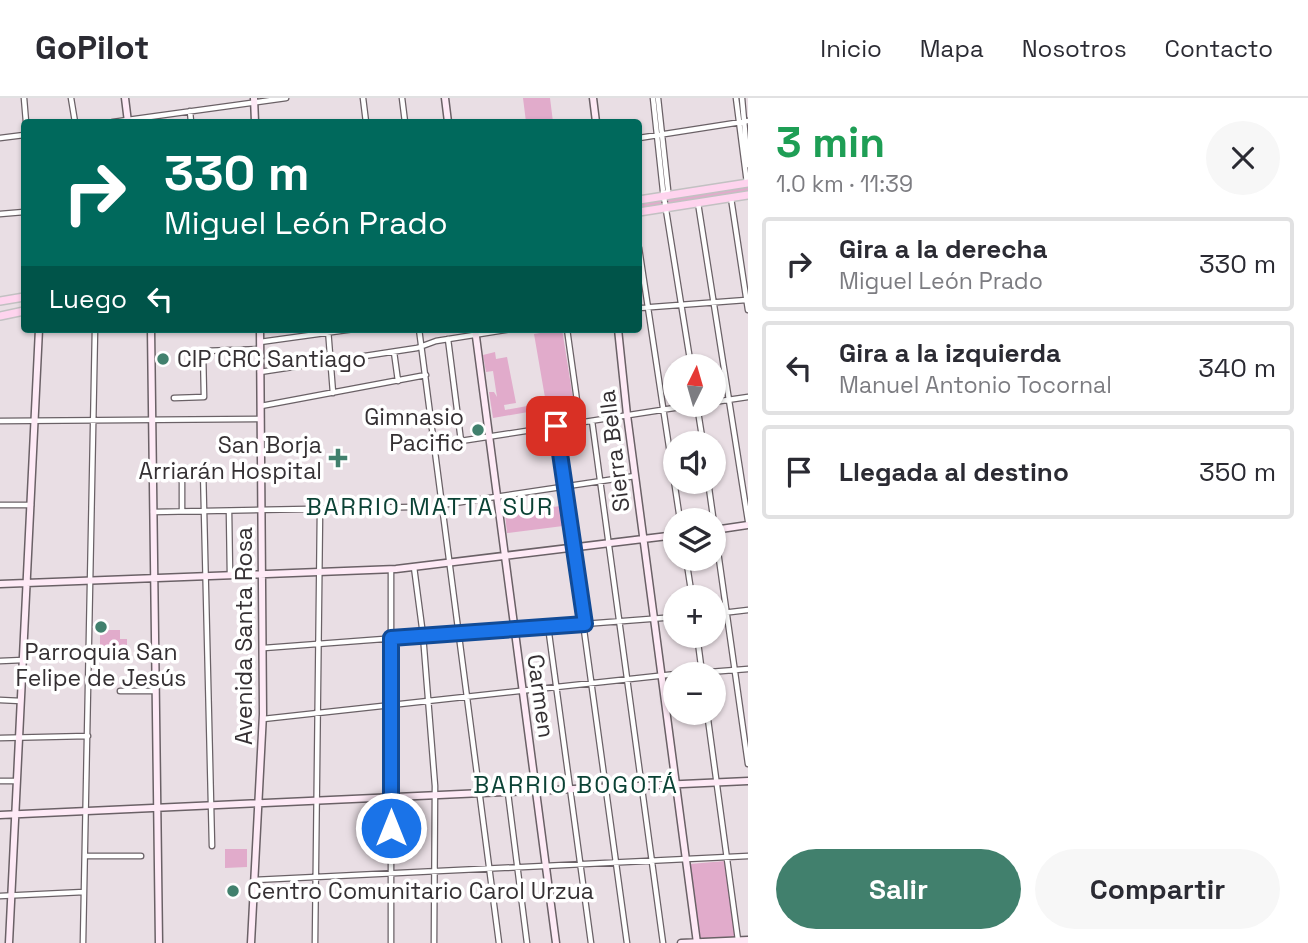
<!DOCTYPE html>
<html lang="es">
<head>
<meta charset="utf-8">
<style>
	:root { --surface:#fff; --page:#f7f7f7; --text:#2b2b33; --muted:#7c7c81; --line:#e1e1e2; --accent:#41806d }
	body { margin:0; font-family:"Space Grotesk",sans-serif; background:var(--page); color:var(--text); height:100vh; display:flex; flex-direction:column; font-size:26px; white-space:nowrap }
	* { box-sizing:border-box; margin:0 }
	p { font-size:23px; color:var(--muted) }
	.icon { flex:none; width:38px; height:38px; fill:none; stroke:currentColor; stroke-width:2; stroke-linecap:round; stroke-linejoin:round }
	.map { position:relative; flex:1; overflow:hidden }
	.side { display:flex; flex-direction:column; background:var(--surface); width:560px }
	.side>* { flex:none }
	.guide { position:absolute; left:21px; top:21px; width:621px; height:214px; border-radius:7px; box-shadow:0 2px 5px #0004; background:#00695c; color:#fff; overflow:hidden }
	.needle { width:46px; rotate:5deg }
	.controls { position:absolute; left:663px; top:256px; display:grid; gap:14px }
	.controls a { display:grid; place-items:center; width:63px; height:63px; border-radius:50%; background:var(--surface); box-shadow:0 2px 5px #0004; font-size:35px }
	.pin { position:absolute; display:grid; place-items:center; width:60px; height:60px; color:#fff; margin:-30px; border-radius:14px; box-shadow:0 4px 10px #0006 }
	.me { position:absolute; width:77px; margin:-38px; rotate:0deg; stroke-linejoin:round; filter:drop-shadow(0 0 5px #0008) }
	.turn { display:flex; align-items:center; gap:24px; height:147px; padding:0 28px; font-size:32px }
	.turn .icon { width:91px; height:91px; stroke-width:2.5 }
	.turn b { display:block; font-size:49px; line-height:60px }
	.then { display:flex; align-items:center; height:66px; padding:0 28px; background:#0003; gap:14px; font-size:26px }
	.round { display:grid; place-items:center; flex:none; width:74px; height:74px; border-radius:37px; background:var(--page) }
	.headline { display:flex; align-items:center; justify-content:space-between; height:119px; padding:0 28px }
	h1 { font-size:42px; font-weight:700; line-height:52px; color:#1e9e55 }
	.cta { display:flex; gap:14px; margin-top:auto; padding:14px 28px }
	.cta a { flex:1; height:80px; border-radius:42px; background:var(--accent); color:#fff; font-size:28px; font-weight:700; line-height:80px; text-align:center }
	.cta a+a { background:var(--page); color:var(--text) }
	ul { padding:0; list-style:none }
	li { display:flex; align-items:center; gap:21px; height:94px; margin:0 14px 10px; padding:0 14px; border:4px solid var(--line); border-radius:7px }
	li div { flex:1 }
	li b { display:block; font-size:26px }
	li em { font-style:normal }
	header { display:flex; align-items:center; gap:42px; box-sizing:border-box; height:98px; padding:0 35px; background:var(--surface); border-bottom:2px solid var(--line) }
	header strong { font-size:33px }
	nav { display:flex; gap:38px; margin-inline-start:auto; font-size:24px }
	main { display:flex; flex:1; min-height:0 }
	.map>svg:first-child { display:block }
	.green { fill:#e1abcb }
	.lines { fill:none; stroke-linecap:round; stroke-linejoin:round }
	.street-casing { stroke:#6a6166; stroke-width:7 }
	.secondary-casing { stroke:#6a6166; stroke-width:9 }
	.primary-casing { stroke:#c2c1c2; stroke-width:10 }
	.street { stroke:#fff; stroke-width:4.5 }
	.secondary { stroke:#feeaf6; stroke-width:6 }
	.primary { stroke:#fed4ee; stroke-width:7 }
	.route-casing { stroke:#114b97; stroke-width:18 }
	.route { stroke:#1a73e8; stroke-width:12 }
	.poi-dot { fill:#41806d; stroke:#fff; stroke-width:2.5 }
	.labels { text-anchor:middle; stroke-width:7; stroke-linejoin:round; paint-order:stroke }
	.poi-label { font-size:23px; fill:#353033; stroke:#fff; text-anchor:start }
	.street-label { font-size:23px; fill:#353033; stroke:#fff }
	.neighbourhood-label { font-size:24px; letter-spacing:2px; fill:#0b4235; stroke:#fff }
</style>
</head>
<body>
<header>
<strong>GoPilot</strong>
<nav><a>Inicio</a><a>Mapa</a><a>Nosotros</a><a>Contacto</a></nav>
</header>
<main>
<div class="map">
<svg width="748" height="845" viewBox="0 0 748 845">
	<rect width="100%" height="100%" fill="#e9dee4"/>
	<path class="green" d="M523,0H550L553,24H526Z
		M748,88V93L639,111V105Z
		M540,231H562L574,307L547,311L534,236L540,235Z
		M495,254L496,261L507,259L516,305L504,307L505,312L533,307L534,313L493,320L489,294H494L497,299L493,273L486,274L483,257Z
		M560,408L563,428L507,435L505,416Z
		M100,532H120V541H127V548H100Z
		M225,751H247V769L225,770Z
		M725,763L735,839L699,841L690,766Z"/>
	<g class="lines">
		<g class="street-casing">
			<path id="street" d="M24,0L26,24
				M71,0L75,24
				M363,0L366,24
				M402,0L405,24
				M653,0L663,93L691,268
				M658,0L668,92L666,98
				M736,0L747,85
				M742,0L748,67
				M190,13L191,24
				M113,24L286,0
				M0,40L24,37
				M639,40L748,23
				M731,100L748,212
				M698,105L748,423
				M0,116L24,114
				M639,150L680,422
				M639,210L746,202
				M328,231L333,295
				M419,231L499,845
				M567,231L580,324
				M448,241L461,343
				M260,244L354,231
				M394,254L398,283
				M260,274L417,250L436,243L512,231
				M174,300L204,299L203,253L260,251
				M714,304L748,299
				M697,307L703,345
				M261,308L426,277
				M0,323L261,321
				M592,323L663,845
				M556,328L627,845
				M409,351L700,306
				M203,370L212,748
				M708,383L748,666
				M0,407H31
				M442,407L635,378
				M182,413V373
				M229,413L230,477
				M153,414L413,409
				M686,460L692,499
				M414,469L423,537L435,688L434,845
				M714,516L748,512
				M548,528L591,845
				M697,537L702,575
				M264,550L676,519
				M0,563L23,562
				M683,576L748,571
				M120,593H156
				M0,602L21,603
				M707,614L738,842
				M263,621L676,576
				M0,640L88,638
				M0,683H17
				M508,695L527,845
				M85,758H141
				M254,782L748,758
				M0,798L84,794
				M83,845L95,231
				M315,845L320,412
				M391,845V471"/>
		</g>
		<g class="secondary-casing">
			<path id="secondary" d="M125,0L128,24
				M254,0L255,24
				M445,0L448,24
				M593,0L596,24
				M151,231L159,845
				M475,231L556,845
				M618,231L627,317L697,845
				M714,432L748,427
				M0,486L396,471L676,437
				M0,717L748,683
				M9,845L39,231
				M251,845L263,616L260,231
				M681,845L748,842"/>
		</g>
		<g class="primary-casing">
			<path id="primary" d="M639,102L748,85
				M639,114L748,97
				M0,203L24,199
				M0,218L24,213"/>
		</g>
		<use href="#street" class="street"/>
		<use href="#secondary" class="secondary"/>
		<use href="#primary" class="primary"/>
	</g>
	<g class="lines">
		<g class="route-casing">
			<path id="route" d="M391,730V540L585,526L556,328"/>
		</g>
		<use href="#route" class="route"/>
	</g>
	<g class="poi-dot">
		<circle cx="163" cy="261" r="7"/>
		<circle cx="478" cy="332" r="7"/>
		<path d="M334.5 349.5h7v7h7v7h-7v7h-7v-7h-7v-7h7z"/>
		<circle cx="101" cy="529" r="7"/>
		<circle cx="233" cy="793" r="7"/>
	</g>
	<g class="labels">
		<g class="poi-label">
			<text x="177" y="269">CIP CRC Santiago</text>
			<text x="464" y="327" text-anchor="end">Gimnasio<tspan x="464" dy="26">Pacific</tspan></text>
			<text x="322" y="355" text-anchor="end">San Borja<tspan x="322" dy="26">Arriarán Hospital</tspan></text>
			<text x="101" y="562" text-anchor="middle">Parroquia San<tspan x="101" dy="26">Felipe de Jesús</tspan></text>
			<text x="247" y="801">Centro Comunitario Carol Urzua</text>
		</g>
		<g class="street-label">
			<text transform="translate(614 353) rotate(-97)" y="8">Sierra Bella</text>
			<text transform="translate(244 538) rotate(-90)" y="8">Avenida Santa Rosa</text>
			<text transform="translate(541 598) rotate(82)" y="8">Carmen</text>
		</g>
		<g class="neighbourhood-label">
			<text x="430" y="417">BARRIO MATTA SUR</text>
			<text x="576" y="695">BARRIO BOGOTÁ</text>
		</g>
	</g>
</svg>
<div class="controls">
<a><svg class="needle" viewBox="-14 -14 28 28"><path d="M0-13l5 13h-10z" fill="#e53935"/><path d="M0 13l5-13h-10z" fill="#7c7c81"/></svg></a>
<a><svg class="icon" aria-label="sound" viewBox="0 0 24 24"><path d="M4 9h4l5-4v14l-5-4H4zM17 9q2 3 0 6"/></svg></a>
<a><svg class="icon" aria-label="layers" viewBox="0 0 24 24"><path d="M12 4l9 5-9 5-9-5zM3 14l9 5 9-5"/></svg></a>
<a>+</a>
<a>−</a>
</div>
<div class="pin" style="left:556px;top:328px;background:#d93025"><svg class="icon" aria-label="arrive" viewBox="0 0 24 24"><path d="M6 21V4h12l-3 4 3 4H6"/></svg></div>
<svg class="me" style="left:391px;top:730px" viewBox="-20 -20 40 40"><circle r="17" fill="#1a73e8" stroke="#fff" stroke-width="3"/><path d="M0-11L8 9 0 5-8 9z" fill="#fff"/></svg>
<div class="guide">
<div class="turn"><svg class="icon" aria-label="right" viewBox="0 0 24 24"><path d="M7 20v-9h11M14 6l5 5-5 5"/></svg><div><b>330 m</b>Miguel León Prado</div></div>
<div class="then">Luego<svg class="icon" aria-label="left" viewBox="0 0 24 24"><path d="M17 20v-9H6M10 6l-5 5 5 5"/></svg></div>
</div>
</div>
<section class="side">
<div class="headline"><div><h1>3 min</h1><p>1.0 km · 11:39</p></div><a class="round"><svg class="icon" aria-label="close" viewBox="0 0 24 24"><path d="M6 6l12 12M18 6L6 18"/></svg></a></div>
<ul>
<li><svg class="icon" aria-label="right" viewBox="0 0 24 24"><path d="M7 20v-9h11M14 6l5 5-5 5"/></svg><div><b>Gira a la derecha</b><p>Miguel León Prado</p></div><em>330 m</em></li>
<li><svg class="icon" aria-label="left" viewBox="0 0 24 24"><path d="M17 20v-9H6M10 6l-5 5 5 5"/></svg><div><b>Gira a la izquierda</b><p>Manuel Antonio Tocornal</p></div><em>340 m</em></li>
<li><svg class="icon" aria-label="arrive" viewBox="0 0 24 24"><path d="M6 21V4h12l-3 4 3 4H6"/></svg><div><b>Llegada al destino</b></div><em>350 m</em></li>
</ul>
<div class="cta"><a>Salir</a><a>Compartir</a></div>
</section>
</main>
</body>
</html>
